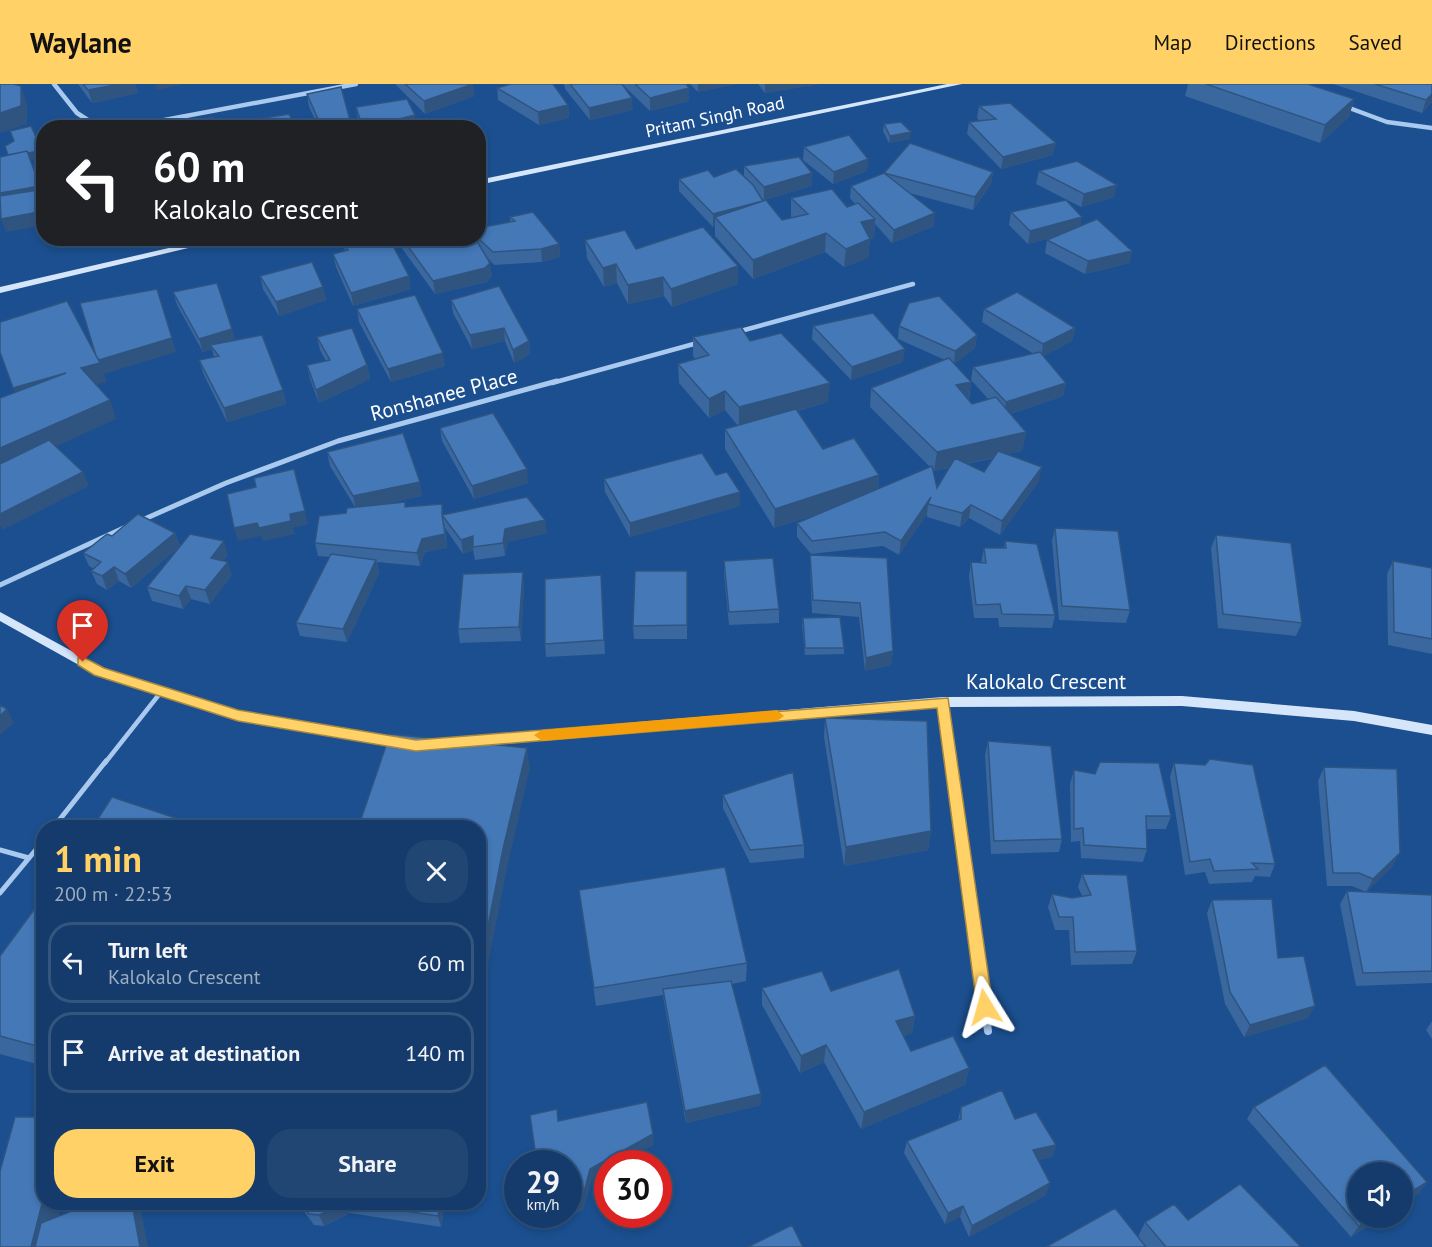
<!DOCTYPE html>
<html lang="en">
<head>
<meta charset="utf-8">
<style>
	:root { --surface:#143b6b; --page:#214673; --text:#f1f3f6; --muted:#9dadc1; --line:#33557e; --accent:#ffd166 }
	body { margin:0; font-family:"PT Sans",sans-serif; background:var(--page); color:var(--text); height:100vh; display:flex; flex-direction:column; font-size:22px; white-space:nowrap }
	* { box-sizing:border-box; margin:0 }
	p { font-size:20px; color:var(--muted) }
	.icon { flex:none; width:33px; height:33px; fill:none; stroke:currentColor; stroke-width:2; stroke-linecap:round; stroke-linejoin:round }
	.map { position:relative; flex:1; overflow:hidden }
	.sheet { position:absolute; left:36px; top:736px; width:450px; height:390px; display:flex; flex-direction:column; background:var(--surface); border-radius:24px; box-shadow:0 3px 9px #0003,0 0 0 2px var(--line) }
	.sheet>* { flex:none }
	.banner { position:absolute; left:36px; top:36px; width:450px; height:126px; border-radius:24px; box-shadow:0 3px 9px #0003,0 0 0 2px var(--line); background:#202124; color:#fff; overflow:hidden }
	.buttons { position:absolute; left:1347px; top:1078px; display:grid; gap:12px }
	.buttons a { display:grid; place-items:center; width:66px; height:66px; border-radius:50%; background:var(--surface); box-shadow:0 3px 9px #0003,0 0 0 2px var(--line); font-size:30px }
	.speed { position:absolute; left:504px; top:1066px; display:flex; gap:12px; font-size:30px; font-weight:700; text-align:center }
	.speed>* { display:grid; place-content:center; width:78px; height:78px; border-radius:50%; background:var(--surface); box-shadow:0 3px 9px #0003,0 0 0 2px var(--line); line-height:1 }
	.speed small { font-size:15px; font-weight:400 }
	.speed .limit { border:9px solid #d22; background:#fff; color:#111 }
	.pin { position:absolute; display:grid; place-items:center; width:51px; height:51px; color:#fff; margin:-62px -26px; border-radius:50% 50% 50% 0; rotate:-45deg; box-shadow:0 0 6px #0007 }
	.pin .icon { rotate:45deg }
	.me { position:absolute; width:66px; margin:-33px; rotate:352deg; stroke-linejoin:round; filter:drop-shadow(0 0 4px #0008) }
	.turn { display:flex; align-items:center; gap:21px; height:126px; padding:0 18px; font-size:27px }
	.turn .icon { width:78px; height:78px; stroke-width:2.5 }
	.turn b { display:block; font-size:42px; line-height:51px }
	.round { display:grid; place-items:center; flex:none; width:63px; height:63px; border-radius:24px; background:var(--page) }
	.head { display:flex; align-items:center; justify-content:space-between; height:102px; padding:0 18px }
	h1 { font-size:36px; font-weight:700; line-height:45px; color:var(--accent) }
	.primary-button { display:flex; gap:12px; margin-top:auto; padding:12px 18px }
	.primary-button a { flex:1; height:69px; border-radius:24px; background:var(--accent); color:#111; font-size:24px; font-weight:700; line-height:69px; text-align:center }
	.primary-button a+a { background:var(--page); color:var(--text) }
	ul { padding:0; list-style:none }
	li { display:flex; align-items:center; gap:18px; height:81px; margin:0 12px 9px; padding:0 6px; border:3px solid var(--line); border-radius:24px }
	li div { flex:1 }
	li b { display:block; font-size:22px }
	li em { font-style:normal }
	header { display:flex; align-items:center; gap:36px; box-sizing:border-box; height:84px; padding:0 30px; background:var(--accent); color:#111 }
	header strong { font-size:28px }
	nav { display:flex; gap:33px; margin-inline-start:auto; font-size:21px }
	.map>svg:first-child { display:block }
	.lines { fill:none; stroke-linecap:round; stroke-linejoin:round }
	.lane-far1 { stroke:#a9c9ee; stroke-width:4.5 }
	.lane { stroke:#a9c9ee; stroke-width:5 }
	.street-far2 { stroke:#a9c9ee; stroke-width:4.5 }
	.street-far1 { stroke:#a9c9ee; stroke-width:5 }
	.street { stroke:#a9c9ee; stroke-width:8 }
	.secondary { fill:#d6e6fa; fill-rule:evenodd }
	.wall { fill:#3a679d; fill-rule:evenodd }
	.shaded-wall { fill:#305480 }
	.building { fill:#4478b7; stroke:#305480; stroke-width:1.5 }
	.route { fill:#ffd166; stroke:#a68842; stroke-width:1.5 }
	.slow { fill:#f59e0b }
	.labels { text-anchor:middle; stroke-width:5; stroke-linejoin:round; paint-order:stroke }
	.far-street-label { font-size:18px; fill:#fff; stroke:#1b4f8f }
	.street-label { font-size:21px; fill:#fff; stroke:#1b4f8f }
</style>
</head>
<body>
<header>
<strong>Waylane</strong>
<nav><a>Map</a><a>Directions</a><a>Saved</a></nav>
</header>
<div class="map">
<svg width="1432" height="1163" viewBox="0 0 1432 1163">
	<rect width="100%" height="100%" fill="#1b4f8f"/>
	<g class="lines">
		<path class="lane-far1" d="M105,679L161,608"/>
		<path class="lane" d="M53,744L106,677
			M0,766L29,774
			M0,809L44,756"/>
		<path class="street-far2" d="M54,0L77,29L100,44
			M1344,22L1387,38L1432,44
			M122,44L356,0
			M737,248L913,200
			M552,299L701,258"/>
		<path class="street-far1" d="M140,437L226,399L338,357L557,297
			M0,501L128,442
			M943,618L951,679"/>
		<path class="street" d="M951,677L988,947"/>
		<path class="secondary" d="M947,0H962L478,101V96Z
			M212,154H230L0,209V203Z
			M0,528L103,584L164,604L238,626L401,654L405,656L407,659L405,662L401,664L238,636L157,611L95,590L0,537Z
			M1182,612L1354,627L1432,641V651L1354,637L1182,622L943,623L448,664L444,662L442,659L444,656L448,654L943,613Z"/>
	</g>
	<path class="wall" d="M78,0H135L138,9L92,19Z
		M395,0H473L474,12L425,30Z
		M564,0H622L633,26L590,36L565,5Z
		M622,0H686L689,4V17L650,27Z
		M690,0H736L698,8Z
		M758,0H819L765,9Z
		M1188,0H1308L1354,15L1349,33L1320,59L1185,12Z
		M1333,0H1432V18L1422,29Z
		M497,4L568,21L569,34L539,41L498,16Z
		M307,10L350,36L351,44H319L309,23Z
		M979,22L1053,71L1001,85L967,50L969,38L980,37L977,34Z
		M356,23L416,44H361L358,36Z
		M884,40L910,55L889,59L883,47Z
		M804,63L868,75L867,87L833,100L803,76Z
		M744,82L812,89V102L764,116L759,111L763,117L782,136L792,134L791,132V114L847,123L855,120L850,114L851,102L884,89L993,88L991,100L973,126L909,109L934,142L892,159L875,140L874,154L870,155L868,174L844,183L825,168L753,195L715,152V143H713L679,107V95L714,93H744Z
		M1039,87L1114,113L1081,123L1036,100Z
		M1011,128L1081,141L1132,167L1129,179L1085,190L1045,169L1047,156L1054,153L1028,160L1009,141Z
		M510,133L559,160L560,173L542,178L494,181L487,173L492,192L487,198L435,210L401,163L400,154H478V144L510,138Z
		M342,154L372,161L411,205L353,222L336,183L333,170L345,167Z
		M585,156L636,165L738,200L672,223L664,212L628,220L617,199L604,203L587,174Z
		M260,192L323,203L326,216L279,232L263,205Z
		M173,208L235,256L283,306L286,320L227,338L203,289L199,276L214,273L212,265L203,268L177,221Z
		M451,216L529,257L530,270L514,279L505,257L472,265L453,229Z
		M357,225L445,282L391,298L359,238Z
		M984,225L1075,244L1072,257L1043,272L1066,299L1063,312L1010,330L1026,348L1022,367L1008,370L1039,397L1000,451L969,434L960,443L927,433V430L899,471L883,462L811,470L797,453V439L826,427L774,444L725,365V345L738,342L725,326L709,334L679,299L678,280L695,275L693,272V253L750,257L828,318L797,327L823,365L879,391L878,405L930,383L870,323L871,304L945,276L898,255L899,242L977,251L975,264L954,280L971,298L969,316L972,320L989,316L971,296L973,283L1034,270L982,238ZM994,374L984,388L967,380ZM949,384L937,404L933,385L934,387Z
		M813,242L903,278L851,296L812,255Z
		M317,253L367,281L370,295L319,319L310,295L307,281L326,277L320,266Z
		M440,344L528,399L474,415L442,357Z
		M327,368L422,412L377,421L405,418L406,423L442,420L443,431L547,449L507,458L505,472L475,476L473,466L463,470L445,444L447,464L425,468L420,482L377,478L379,489L347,558L300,552L296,539L330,473L318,472L315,459L346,429L355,423L330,382Z
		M716,391L740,408V422L630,453L605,408L604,395Z
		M1055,444L1130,526L1126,539L1059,536L1052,457Z
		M175,449L180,462L131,504L119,497L107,506L97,500L91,487L94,485L89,482L83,469L112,452Z
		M1216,451L1302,539L1296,552L1218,544L1211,464Z
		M1005,457L1055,531L1052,544L999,543L998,534H974L969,492L971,478L981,479L984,464H1004Z
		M228,471L223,477L232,491L210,520L191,515L183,525L152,517L147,503Z
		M810,471L887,474L893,567L891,581L865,587L859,533L812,529L810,484Z
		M724,477L779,525V539L729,541L724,490Z
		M1393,477L1432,484V570L1388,561L1387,490Z
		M687,487V555H634L633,542Z
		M601,491L605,570L546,573L545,560Z
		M524,501L521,557L460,559L458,545Z
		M803,534L844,564V570L805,571L802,541Z
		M825,634L931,747L928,766L844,782L824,653Z
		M988,657L1062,755L1059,768L991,770L985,671Z
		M1174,679L1275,780L1270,793L1255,792L1252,798L1209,800L1205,788L1185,791L1170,693Z
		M1324,683L1393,782L1366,808L1352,802H1327L1318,697Z
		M1074,686L1171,732L1166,745H1146L1147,765L1143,778L1081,774L1080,757L1071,758L1070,700Z
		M723,711L804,761V774L750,779L723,724Z
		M1082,790L1137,867L1132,880L1071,881L1069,846H1055L1048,823L1052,810L1072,814L1082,812L1078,803Z
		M579,806L747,879L746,897L732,900L761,1010V1021L686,1039L664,918L663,911L596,922Z
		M1347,807L1432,811V899L1356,902L1340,820Z
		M44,812V982L0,970V872Z
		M1212,816L1308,934L1244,953L1225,920L1207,829Z
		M762,904L831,907L915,932L912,949L903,952L911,967L969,984L965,1001L861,1045L824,978L800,989L762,921Z
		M1432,937V955L1426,946Z
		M961,1023L1015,1035L1056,1061L1052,1073L1038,1076L1046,1111L969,1153L960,1133L945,1140L904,1069L907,1057L958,1036Z
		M1254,1023L1427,1098L1419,1109L1351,1153L1247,1035Z
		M298,1119H445L441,1143L350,1129L324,1142L314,1141Z
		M1188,1136L1301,1163H1046L1138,1153L1145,1138Z"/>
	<path class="shaded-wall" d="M120,0H135L138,9L92,19L88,6Z
		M155,0H184L157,6Z
		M473,0L474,12L425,30L424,17Z
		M698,0H736L698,8Z
		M765,0H819L765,9Z
		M21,2L27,20V40L0,49V29Z
		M689,4V17L650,27V14Z
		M1432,10V18L1422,29L1426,16Z
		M632,14L633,26L590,36L589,24Z
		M1354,15L1349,33L1320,59L1325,41Z
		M568,21L569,34L539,41L538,28Z
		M415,31L416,44H364Z
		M350,36L351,44H326Z
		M911,48L910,55L889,59L890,52Z
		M1056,59L1053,71L1001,85L1003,73Z
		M44,66V73L11,80L9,74Z
		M868,75L867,87L833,100L834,88Z
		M993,88L991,100L973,126L975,113Z
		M812,89V102L764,116V103Z
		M1117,101L1114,113L1081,123L1084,110Z
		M40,102L44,112L0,123V109Z
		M763,117L715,133V143H713V130Z
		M44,127V141L6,148L1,135Z
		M935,129L934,142L892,159L894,146Z
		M1082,133L1080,146L1028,160L1030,147Z
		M875,135L874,154L860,156L861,138Z
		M826,149L825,168L753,195V176Z
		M870,155L868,174L844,183L846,165Z
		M559,160L560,173L542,178L541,165Z
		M1132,167L1129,179L1085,190L1088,177Z
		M490,179L492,192L487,198L435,210L433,197Z
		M616,180L617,199L604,203L603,184Z
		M738,182V200L672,223L671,205Z
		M409,192L411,205L353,222L351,209Z
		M663,193L664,212L628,220V201Z
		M323,203L326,216L279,232L276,218Z
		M157,205L176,268L104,290L107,298L88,303L81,284L98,277Z
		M504,244L505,257L472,265L470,251Z
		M1075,244L1072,257L1041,273L1043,260Z
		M232,245L236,259L210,261L212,265L203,268L199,255Z
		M977,251L975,264L954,280L955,267Z
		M529,257L530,270L514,279L513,266Z
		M905,265L903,278L851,296L852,283Z
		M443,269L445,282L391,298L388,285Z
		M367,281L370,295L319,319L316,306Z
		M66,289L21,324L13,304Z
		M971,298L968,318L956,301Z
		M830,299L828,318L739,342V323Z
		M1066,299L1063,312L1003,332L1006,318Z
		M283,306L286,320L227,338L224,324Z
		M725,307V326L709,334V315Z
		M110,316L116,335L0,388V364Z
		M1026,348L1022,367L934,387L937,368Z
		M1042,383L1039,397L1000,451L1002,437Z
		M527,385L528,399L474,415L472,402Z
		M83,388L89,402L2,446L0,441V430Z
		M879,391L877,410L774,444L775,425Z
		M420,398L422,412L356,425L353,412Z
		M740,408V422L630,453V439Z
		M931,413L928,420L927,430L899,471L901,457Z
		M971,421L969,434L960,443L962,429Z
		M305,427L308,440L293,444L290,430Z
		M442,431L447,464L425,468L420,482L417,469L422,455Z
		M545,436L547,449L507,458L505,472L503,459L505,445Z
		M291,437L295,450L263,457L261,452L238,457L234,444L257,439Z
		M175,449L180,462L131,504L125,490Z
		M473,452V466L463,470L461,456Z
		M224,457L228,471L215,487L211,474Z
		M376,476L379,489L347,558L343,545Z
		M228,478L232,491L210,520L205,506Z
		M114,483L119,497L107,506L102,492Z
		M523,488L524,501L521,557L519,543Z
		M186,502L191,515L183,525L179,512Z
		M893,567L891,581L865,587L866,574Z
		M7,625L14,639L0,651V632Z
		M527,664L530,684L507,784L478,931V894L503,765Z
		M931,747L928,766L844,782L846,763Z
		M1400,769L1393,782L1366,808L1373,795Z
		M1315,922L1308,934L1244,953L1250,941Z
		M915,932L912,949L893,955L896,937Z
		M826,961L824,978L800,989L801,972Z
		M969,984L965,1001L861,1045L864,1028Z
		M761,1010V1021L686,1039L685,1027Z
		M653,1050L654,1061L621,1080H608V1087L592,1096L583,1127L568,1131V1119L590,1085Z
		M1056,1061L1052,1073L1030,1078L1033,1066Z
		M1427,1098L1419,1109L1402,1120V1114Z
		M1050,1099L1046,1111L969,1153L972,1142Z
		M44,1112V1119H62L51,1163H31Z
		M132,1119H138L140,1121L148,1163H140Z
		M344,1119H346L350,1129L324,1142L319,1131Z
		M440,1119H445L441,1143L438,1132Z
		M963,1122L960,1133L945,1140L948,1129Z
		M545,1131H567L546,1136Z
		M1372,1134H1381L1351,1153L1359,1142Z"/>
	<path class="building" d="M0,0H13L21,2V22L0,29Z
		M83,0H120L88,6Z
		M405,0H473L424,17Z
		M511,0H553L568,21L538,28L497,4Z
		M570,0H622L632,14L589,24Z
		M635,0H686L689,4L650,14Z
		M1206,0H1308L1354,15L1325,41Z
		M1375,0H1432V10L1426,16Z
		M341,3L350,36L326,44H322L307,10Z
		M407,15L415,31L363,44L356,23Z
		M1010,19L1056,59L1003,73L969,38L996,35L979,22Z
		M289,30L296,44H234L233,39Z
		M213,33L217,44H171L170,41Z
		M901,38L911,48L890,52L884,40Z
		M31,42L36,53L44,58V66L28,69L27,67L8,71L5,62L14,57L10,47Z
		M849,51L868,75L834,88L804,63Z
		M910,59L993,88L975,113L884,89Z
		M27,67L40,102L0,109V73Z
		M799,73L812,89L764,103L744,82Z
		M1077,77L1117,101L1084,110L1039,87Z
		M736,85L753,101L763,117L713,130L679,95L708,86L714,93Z
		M884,89L935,129L894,146L851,102Z
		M44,105V127L1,135L0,112Z
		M832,105L847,123L858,119L875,135L861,138L870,155L846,165L826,149L753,176L715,133L766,116L782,136L808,130L791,114Z
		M1066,116L1082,133L1030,147L1011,128Z
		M533,128L559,160L541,165L493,168L478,154V144L515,137L510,133Z
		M1097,135L1132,167L1088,177L1047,156Z
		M703,143L738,182L671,205L663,193L628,201L616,180L603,184L585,156L625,146L636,165Z
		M343,154H369L372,161L390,156L409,192L351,209L333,170L348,166Z
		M402,154H475L490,179L485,184L433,197Z
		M312,178L323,203L276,218L260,192Z
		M217,199L232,245L199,255L173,208Z
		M499,202L529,257L513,266L504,244L470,251L451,216Z
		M157,205L172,254L99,276L96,272L80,219Z
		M1017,208L1075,244L1043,260L984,225Z
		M415,211L443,269L388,285L357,225Z
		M939,212L977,251L955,267L899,242L909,219Z
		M67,217L100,279L81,284L110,316L0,364V314L66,289L13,304L0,268V238Z
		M873,229L905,265L852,283L813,242Z
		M741,243L750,257L781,249L830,299L739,323L725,307L709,315L678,280L709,271L693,253Z
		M352,244L367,281L316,306L307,281L330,276L317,253Z
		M262,251L283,306L224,324L199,276L219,272L210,261Z
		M1040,268L1066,299L1006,318L973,283Z
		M949,274L971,298L956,301L972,320L996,313L1026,348L937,368L871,304Z
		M796,325L823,365L854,354L879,391L775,425L725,345Z
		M493,329L527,385L472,402L440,344Z
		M403,349L420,398L353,412L327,368Z
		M49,356L83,388L0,430V380Z
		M998,367L1042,383L1002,437L971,421L962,429L928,420L931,413L901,457L885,448L812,457L797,439L932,382L937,404L955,374L984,388Z
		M702,369L716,391L727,388L740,408L630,439L604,395Z
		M294,385L305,427L290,430L291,437L259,444L257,439L234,444L227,410L256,403L254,394Z
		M527,413L545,436L505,445L503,459L473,463V452L461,456L442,431L445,450L422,455L417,469L315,459L319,432L346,429L347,424L405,418V423L442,420V431Z
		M138,430L175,449L125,490L114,483L102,492L91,487L101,478L83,469L107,450L112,452Z
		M1055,444L1118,447L1130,526L1062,522Z
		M190,450L224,457L211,474L228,478L205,506L186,502L179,512L147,503Z
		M1216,451L1291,459L1302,539L1223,530Z
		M1005,457L1037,460L1055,531L1002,530L1000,520L976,521L971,478L986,479L984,464H1006Z
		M331,470L376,476L343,545L296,539Z
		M810,471L887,474L893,567L866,574L860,519L813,516Z
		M773,474L779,525L729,528L724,477Z
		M1393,477L1432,484V555L1394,548Z
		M635,487H687V541L633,542Z
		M523,488L519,543L458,545L463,490Z
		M601,491L604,556L545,560V495Z
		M840,533L844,564H805L803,534Z
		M0,621L7,625L0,632Z
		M825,634L927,637L931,747L846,763Z
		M390,650L527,664L503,765L478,894V744H358Z
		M988,657L1051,662L1062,755L994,757Z
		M1210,675L1253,681L1275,780L1252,779L1258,785L1214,787L1210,775L1190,778L1174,679L1205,681Z
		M1100,678L1159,679L1171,732H1146L1147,765L1084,761L1083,744L1074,745V686L1095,690Z
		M1324,683L1397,685L1400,769L1373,795L1359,789H1333Z
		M793,688L804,761L750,766L723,711Z
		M112,713L206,744H92Z
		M725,783L747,879L594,904L579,806Z
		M1082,790L1127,791L1137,867L1075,868L1073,833H1059L1052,810L1072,814L1091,811Z
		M1347,807L1432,811V887L1363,889Z
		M44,812V964L0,952V872Z
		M1272,815L1278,874L1304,872L1315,922L1250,941L1230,908L1212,816Z
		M899,885L915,932L896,937L911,967L953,952L969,984L864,1028L826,961L801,972L762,904L822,887L831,907Z
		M731,897L761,1010L685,1027L663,905Z
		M1325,981L1427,1098L1402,1114V1089H1358V1134H1372L1359,1142L1254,1023Z
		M1002,1006L1015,1035L1036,1028L1056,1061L1033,1066L1050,1099L972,1142L963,1122L948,1129L907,1057L961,1035V1023Z
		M647,1018L653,1050L590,1085L582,1116L568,1119V1080H537L530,1031L557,1025L558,1037Z
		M15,1033H44V1112L31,1163H0V1087Z
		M1240,1100L1301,1163H1166L1145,1138L1174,1120L1188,1136Z
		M92,1119H132L140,1163H35L41,1139Z
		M300,1119H344L319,1131L309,1130Z
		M351,1119H440L438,1132Z
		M1115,1124L1146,1163H1046Z
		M792,1141L803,1163H748Z"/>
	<path class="route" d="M83,573L104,584L238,626L416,656L948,614L993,923L991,928L985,930L979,928L977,923L937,624L416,667L238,637L94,591L78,581V574Z"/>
	<path class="slow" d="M777,626L784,632L777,637L542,657L534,651L542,646Z"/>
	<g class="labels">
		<g class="far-street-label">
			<text transform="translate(715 33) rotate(-12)" y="6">Pritam Singh Road</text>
		</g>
		<g class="street-label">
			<text transform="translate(444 311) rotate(-15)" y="7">Ronshanee Place</text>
			<text x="1046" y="605">Kalokalo Crescent</text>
		</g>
	</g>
</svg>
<div class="buttons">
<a><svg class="icon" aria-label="sound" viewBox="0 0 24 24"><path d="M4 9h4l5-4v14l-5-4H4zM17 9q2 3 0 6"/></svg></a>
</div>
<div class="speed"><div>29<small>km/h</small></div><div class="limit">30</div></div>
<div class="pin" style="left:83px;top:578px;background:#d93025"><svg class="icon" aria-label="arrive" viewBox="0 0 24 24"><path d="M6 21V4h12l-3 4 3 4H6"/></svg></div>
<svg class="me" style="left:985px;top:923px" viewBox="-20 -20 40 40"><path d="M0-17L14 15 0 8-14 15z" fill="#ffd166" stroke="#fff" stroke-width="4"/></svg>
<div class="banner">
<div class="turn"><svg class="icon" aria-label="left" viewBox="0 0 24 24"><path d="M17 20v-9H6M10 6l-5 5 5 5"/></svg><div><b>60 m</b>Kalokalo Crescent</div></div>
</div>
<section class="sheet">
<div class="head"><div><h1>1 min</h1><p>200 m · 22:53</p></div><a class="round"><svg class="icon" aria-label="close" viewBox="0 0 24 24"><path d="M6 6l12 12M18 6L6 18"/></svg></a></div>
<ul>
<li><svg class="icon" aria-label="left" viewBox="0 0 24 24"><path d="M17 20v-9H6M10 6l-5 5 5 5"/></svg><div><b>Turn left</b><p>Kalokalo Crescent</p></div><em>60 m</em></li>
<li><svg class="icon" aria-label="arrive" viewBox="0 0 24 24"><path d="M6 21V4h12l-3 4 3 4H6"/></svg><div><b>Arrive at destination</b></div><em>140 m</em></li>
</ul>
<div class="primary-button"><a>Exit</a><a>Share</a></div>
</section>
</div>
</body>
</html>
